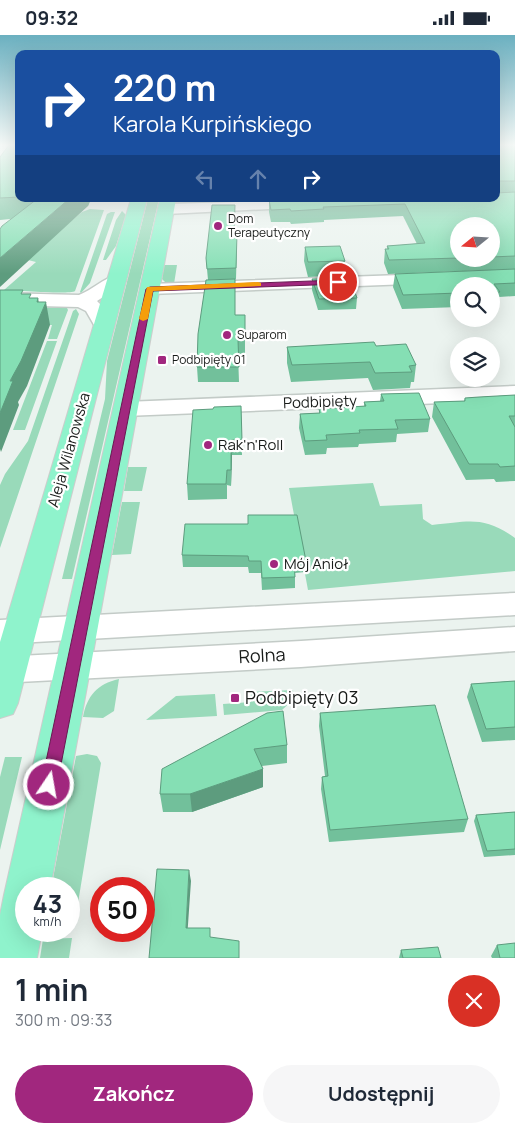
<!DOCTYPE html>
<html lang="pl">
<head>
<meta charset="utf-8">
<style>
	:root { --surface:#fff; --page:#f6f6f7; --text:#1f2937; --muted:#747a83; --accent:#a1277e }
	body { margin:0; font-family:Manrope,sans-serif; background:var(--page); color:var(--text); height:100vh; display:flex; flex-direction:column; font-size:19px; white-space:nowrap }
	* { box-sizing:border-box; margin:0 }
	p { font-size:16px; color:var(--muted) }
	.icon { flex:none; width:28px; height:28px; fill:none; stroke:currentColor; stroke-width:2; stroke-linecap:round; stroke-linejoin:round }
	.map { position:relative; height:923px; overflow:hidden }
	.side { display:flex; flex-direction:column; background:var(--surface); flex:1 }
	.side>* { flex:none }
	.top-card { position:absolute; left:15px; top:15px; width:485px; height:152px; border-radius:10px; box-shadow:0 5px 20px #0002; background:#1a4fa0; color:#fff; overflow:hidden }
	.needle { width:32px; rotate:252deg }
	.fabs { position:absolute; left:450px; top:182px; display:grid; gap:10px }
	.fabs a { display:grid; place-items:center; width:50px; height:50px; border-radius:50%; background:var(--surface); box-shadow:0 5px 20px #0002; font-size:25px }
	.speed { position:absolute; left:15px; top:842px; display:flex; gap:10px; font-size:25px; font-weight:700; text-align:center }
	.speed>* { display:grid; place-content:center; width:65px; height:65px; border-radius:50%; background:var(--surface); box-shadow:0 5px 20px #0002; line-height:1 }
	.speed small { font-size:12px; font-weight:400 }
	.speed .limit { border:8px solid #d22; background:#fff; color:#111 }
	.pin { position:absolute; display:grid; place-items:center; width:42px; height:42px; color:#fff; margin:-21px; border:2px solid #fff; border-radius:50%; box-shadow:0 1px 5px #0007 }
	.me { position:absolute; width:55px; margin:-28px; rotate:12deg; stroke-linejoin:round; filter:drop-shadow(0 0 4px #0008) }
	.turn { display:flex; align-items:center; gap:18px; height:105px; padding:0 15px; font-size:22px }
	.turn .icon { width:65px; height:65px; stroke-width:2.5 }
	.turn b { display:block; font-size:35px; line-height:42px }
	.lanes { display:flex; align-items:center; height:48px; padding:0 15px; background:#0003; justify-content:center; gap:25px; direction:ltr }
	.lanes .off { opacity:.35 }
	.round { display:grid; place-items:center; flex:none; width:52px; height:52px; border-radius:26px; background:var(--page) }
	.summary { display:flex; align-items:center; justify-content:space-between; height:85px; padding:0 15px }
	h1 { font-size:30px; font-weight:700; line-height:38px }
	.action { display:flex; gap:10px; margin-top:auto; padding:10px 15px }
	.action a { flex:1; height:58px; border-radius:30px; background:var(--accent); color:#fff; font-size:20px; font-weight:700; line-height:58px; text-align:center }
	.action a+a { background:var(--page); color:var(--text) }
	.status { display:flex; justify-content:space-between; align-items:center; height:35px; padding:0 25px; background:var(--surface); direction:ltr }
	.status svg { height:14px; fill:currentColor }
	.map>svg:first-child { display:block }
	.green { fill:#99daba }
	.lines { fill:none; stroke-linecap:round; stroke-linejoin:round }
	.minor-casing { stroke:#c3cbc7; stroke-width:3 }
	.major-casing { stroke:#cccdcc; stroke-width:2 }
	.minor { fill:#fff; fill-rule:evenodd }
	.major { fill:#8ff3cc; fill-rule:evenodd }
	.wall { fill:#72c09b; fill-rule:evenodd }
	.shaded-wall { fill:#5d9c7e }
	.building { fill:#85dfb4; stroke:#5d9c7e }
	.route { fill:#a1277e; stroke:#691952 }
	.slow { fill:#f59e0b }
	.poi-dot { fill:#a1277e; stroke:#fff; stroke-width:2 }
	.labels { text-anchor:middle; stroke-width:4.5; stroke-linejoin:round; paint-order:stroke }
	.far-poi-label { font-size:12px; fill:#181b19; stroke:#fff; text-anchor:start }
	.street-label { font-size:15px; fill:#181b19; stroke:#fff }
	.poi-label { font-size:15px; fill:#181b19; stroke:#fff; text-anchor:start }
	.near-street-label { font-size:18px; fill:#181b19; stroke:#fff }
	.near-poi-label { font-size:18px; fill:#181b19; stroke:#fff; text-anchor:start }
</style>
</head>
<body>
<div class="status"><b>09:32</b><svg viewBox="0 0 49 12"><path d="M0 12V9h3v3zM5 12V6h3v6zM10 12V3h3v9zM15 12V0h3v12zM26 1h20v11H26zM47 4h2v5h-2z"/></svg></div>
<div class="map">
<svg width="515" height="923" viewBox="0 0 515 923">
	<rect width="100%" height="100%" fill="#ebf3ef"/>
	<path class="green" d="M148,164H159L72,544H62L105,364L107,326Z
		M90,174L104,175L75,256C69,260 16,255 4,255L36,227L24,224L82,177Z
		M122,176L126,180L116,211L106,225H103L116,185Z
		M111,177H115L90,248L81,258L80,257L107,179Z
		M164,230H177L174,249L166,248L162,244Z
		M27,272L67,273L68,275L57,304H48L52,290H41Z
		M76,274L79,279L0,513V450L5,439L28,406L73,276Z
		M47,306H57L25,395H13Z
		M128,432H147L142,456H124Z
		M373,448L380,471L422,469L423,484L432,490C468,487 483,480 515,503V536L308,555L289,453Z
		M122,467H140L131,519L112,520Z
		M119,644L114,676L103,683L83,682C87,661 97,649 119,644Z
		M293,655L294,664L282,675L224,680L223,669L251,667V657Z
		M215,659L217,681L146,685L176,661Z
		M87,719L97,721L101,728L77,874H69V854H51L76,721Z
		M5,722H22L0,815V742Z
		M72,903L69,923H40L43,904Z"/>
	<g class="lines">
		<g class="minor-casing">
			<path id="minor" d="M304,165L309,166L311,169L309,172L166,179L161,177L158,174L161,171L166,169Z
				M429,239L435,240L438,244L435,248L150,259L144,258L141,254L144,250L150,249Z
				M117,240L123,241L126,245L123,249L97,266L103,272L114,291L111,295L104,297L97,295L86,276L78,272L0,270V258L79,260C92,255 104,243 117,240Z
				M515,351V365L125,381L117,379L114,374L117,369L125,367Z
				M515,558V580L0,609V585Z
				M515,592V616L301,632L0,648V622L301,606Z"/>
		</g>
		<g class="major-casing">
			<path id="major" d="M131,164H147L18,668L13,679L0,683V607Z
				M160,164H176L50,854H26V896H42L37,923H0V880L4,860Z"/>
		</g>
		<use href="#minor" class="minor"/>
		<use href="#major" class="major"/>
	</g>
	<path class="wall" d="M19,110V164H91L88,171L10,184L0,185V122Z
		M496,110H515V234L388,239L384,228L385,214H387V211L417,209L403,181L324,185V187L291,189L290,187H271L269,177V165L306,164H266H496ZM459,191H491V224H459Z
		M235,180V199L237,209L236,244L208,245L206,223Z
		M305,212L345,226L344,240L308,242L304,226Z
		M515,234V261L499,262L497,271H491V251H459V272L402,274L393,252L395,239Z
		M312,244L357,263L356,274L318,275L312,255Z
		M235,280H245V319H238L239,347H198L197,332Z
		M376,311L416,330L414,347H411L410,353L373,355L368,343L291,347L287,328V312Z
		M381,359L430,384L428,397L397,399L396,407L359,409L358,412L327,413L326,419L305,420L299,393L300,379L319,378V374L364,371V367L380,366Z
		M515,360V446L496,447L494,444L466,445L432,382L434,367L464,366L465,363Z
		M241,371L242,420H232L231,451L227,450V464L188,465L187,449L213,374Z
		M248,489L306,526L305,537L295,538V553L262,555L261,538H249L248,532H183L182,520Z
		M515,646V705L482,707L467,662L471,649Z
		M267,678L287,710V728L262,731L263,734V752L192,777H163L160,759Z
		M320,678L468,784L464,797L329,807L321,754L322,742L325,741L319,691Z
		M515,777V820L484,822L474,786L476,780Z
		M497,910L515,923H492L491,921Z
		M401,915L441,923H399Z"/>
	<path class="shaded-wall" d="M69,164H91L88,171L0,252V223Z
		M38,263L41,279L46,267L50,290L27,351L18,367L19,370L1,417L0,414V378Z
		M231,405L232,420L231,451Z
		M263,734V752L192,777L190,759Z
		M189,835L191,846L187,904L186,893Z"/>
	<path class="building" d="M9,110H19V162L0,163V122Z
		M496,110H515V146H498L496,150Z
		M515,157V221L491,222V191H459V223L389,225L385,214H389L387,211L425,208L405,169L323,172L324,174L291,176L290,174L271,175L269,165L315,164H496V158Z
		M37,164H69L0,223V194L2,191Z
		M212,170H235L234,199H237L236,233L207,234L206,223Z
		M340,211L345,226L308,227L305,212Z
		M515,234V248L494,249L500,257H491V251H459V258L403,260L395,239Z
		M350,243L357,263L319,264L312,244Z
		M235,244V280H245V305H238L239,332H197L198,299L206,245Z
		M0,255H23L21,259H31L29,263H38L37,267H46L21,326L10,346H13L0,378Z
		M374,307L376,311L406,309L416,330L409,331L412,337L375,338L370,327L292,330L287,312Z
		M419,358L430,384L395,385L398,394L359,395L360,398L326,400L327,405L305,406L300,379L320,378L319,374L366,371L364,367L384,366L381,359Z
		M515,360V381H509L515,392V431L500,432L498,429H469L434,367L465,366V363L479,362Z
		M241,371L242,405H231V435H227L226,449H187L193,375L213,374L214,372Z
		M248,480H297L306,526H294L295,542L262,543L261,526H249L248,521L182,520L185,489H248Z
		M515,646V692L486,694L471,649Z
		M435,670L468,784L330,795L322,742L328,741L320,678Z
		M283,676L287,710L254,714L263,734L190,759H160L162,734L267,678Z
		M515,777V814L487,816L476,780Z
		M157,834L189,835L186,893H210V902L239,906V923H149Z
		M515,908V923H500L497,910Z
		M438,912L441,923H403L401,915Z"/>
	<linearGradient id="sky" x2="0" y2="1"><stop stop-color="#6bb0c0"/><stop offset="0.46" stop-color="#f6faf8"/><stop offset="1" stop-color="#f6faf8" stop-opacity="0"/></linearGradient>
	<rect width="515" height="239" fill="url(#sky)"/>
	<path class="route" d="M338,245L341,247L340,249L153,256L57,750L55,756L49,758L43,756L41,750L146,254L150,252Z"/>
	<path class="slow" d="M258,247L261,248V251L153,256L148,284L143,286L139,284L147,252Z"/>
	<g class="poi-dot">
		<circle cx="218" cy="191" r="5"/>
		<circle cx="227" cy="300" r="5"/>
		<rect x="157" y="320" width="10" height="10" rx="2.5"/>
		<circle cx="208" cy="410" r="5"/>
		<circle cx="274" cy="529" r="5"/>
		<rect x="230" y="658" width="10" height="10" rx="2.5"/>
	</g>
	<g class="labels">
		<g class="far-poi-label">
			<text x="228" y="188">Dom<tspan x="228" dy="14">Terapeutyczny</tspan></text>
			<text x="237" y="304">Suparom</text>
			<text x="172" y="329">Podbipięty 01</text>
		</g>
		<g class="street-label">
			<text transform="translate(320 367) rotate(-2)" y="5">Podbipięty</text>
			<text transform="translate(69 415) rotate(-74)" y="5">Aleja Wilanowska</text>
		</g>
		<g class="poi-label">
			<text x="218" y="415">Rak'n'Roll</text>
			<text x="284" y="534">Mój Anioł</text>
		</g>
		<g class="near-street-label">
			<text transform="translate(262 621) rotate(-3)" y="6">Rolna</text>
		</g>
		<g class="near-poi-label">
			<text x="245" y="669">Podbipięty 03</text>
		</g>
	</g>
</svg>
<div class="fabs">
<a><svg class="needle" viewBox="-14 -14 28 28"><path d="M0-13l5 13h-10z" fill="#e53935"/><path d="M0 13l5-13h-10z" fill="#747a83"/></svg></a>
<a><svg class="icon" aria-label="search" viewBox="0 0 24 24"><circle cx="10" cy="10" r="6"/><path d="M15 15l6 6"/></svg></a>
<a><svg class="icon" aria-label="layers" viewBox="0 0 24 24"><path d="M12 4l9 5-9 5-9-5zM3 14l9 5 9-5"/></svg></a>
</div>
<div class="speed"><div>43<small>km/h</small></div><div class="limit">50</div></div>
<div class="pin" style="left:338px;top:247px;background:#d93025"><svg class="icon" aria-label="arrive" viewBox="0 0 24 24"><path d="M6 21V4h12l-3 4 3 4H6"/></svg></div>
<svg class="me" style="left:49px;top:750px" viewBox="-20 -20 40 40"><circle r="17" fill="#a1277e" stroke="#fff" stroke-width="3"/><path d="M0-11L8 9 0 5-8 9z" fill="#fff"/></svg>
<div class="top-card">
<div class="turn"><svg class="icon" aria-label="right" viewBox="0 0 24 24"><path d="M7 20v-9h11M14 6l5 5-5 5"/></svg><div><b>220 m</b>Karola Kurpińskiego</div></div>
<div class="lanes"><svg class="icon off" aria-label="left" viewBox="0 0 24 24"><path d="M17 20v-9H6M10 6l-5 5 5 5"/></svg><svg class="icon off" aria-label="ahead" viewBox="0 0 24 24"><path d="M12 20V5M6 11l6-6 6 6"/></svg><svg class="icon" aria-label="right" viewBox="0 0 24 24"><path d="M7 20v-9h11M14 6l5 5-5 5"/></svg></div>
</div>
</div>
<section class="side">
<div class="summary"><div><h1>1 min</h1><p>300 m · 09:33</p></div><a class="round" style="background:#d93025;color:#fff"><svg class="icon" aria-label="close" viewBox="0 0 24 24"><path d="M6 6l12 12M18 6L6 18"/></svg></a></div>
<div class="action"><a>Zakończ</a><a>Udostępnij</a></div>
</section>
</body>
</html>
